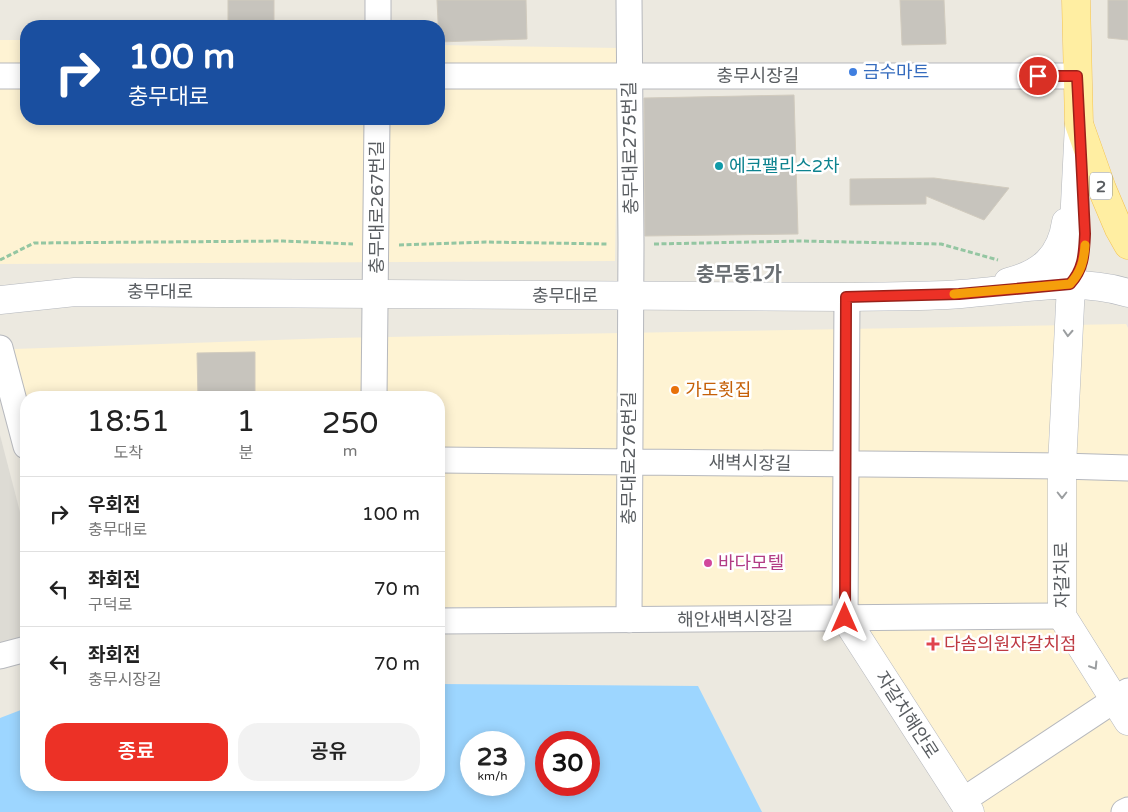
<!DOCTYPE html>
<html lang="ko">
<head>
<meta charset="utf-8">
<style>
	:root { --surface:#fff; --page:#f2f2f2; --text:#222; --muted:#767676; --line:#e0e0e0; --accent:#ec3126 }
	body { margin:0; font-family:"Varela Round","Noto Sans KR",sans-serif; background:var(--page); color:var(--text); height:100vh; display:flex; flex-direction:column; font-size:19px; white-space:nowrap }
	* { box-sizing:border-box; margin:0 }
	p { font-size:16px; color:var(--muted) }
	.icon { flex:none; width:28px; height:28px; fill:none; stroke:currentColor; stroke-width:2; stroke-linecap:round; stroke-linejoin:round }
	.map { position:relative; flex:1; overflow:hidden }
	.panel { position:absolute; left:20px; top:391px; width:425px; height:400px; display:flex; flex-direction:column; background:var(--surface); border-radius:20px; box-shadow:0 2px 12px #0003 }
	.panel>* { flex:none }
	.guide { position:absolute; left:20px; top:20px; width:425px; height:105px; border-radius:20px; box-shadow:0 2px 12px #0003; background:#1a4fa0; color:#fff; overflow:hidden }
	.speed { position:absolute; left:460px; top:731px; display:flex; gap:10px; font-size:25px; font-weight:700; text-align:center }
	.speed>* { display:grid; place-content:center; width:65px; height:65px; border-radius:50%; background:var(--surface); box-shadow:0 2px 12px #0003; line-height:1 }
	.speed small { font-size:12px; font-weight:400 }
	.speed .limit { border:8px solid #d22; background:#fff; color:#111 }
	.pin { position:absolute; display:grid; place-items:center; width:42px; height:42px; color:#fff; margin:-21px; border:2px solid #fff; border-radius:50%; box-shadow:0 1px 5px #0007 }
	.me { position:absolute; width:55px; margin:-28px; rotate:0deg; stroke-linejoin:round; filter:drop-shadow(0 0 4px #0008) }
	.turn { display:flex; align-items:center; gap:18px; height:105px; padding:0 25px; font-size:22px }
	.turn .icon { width:65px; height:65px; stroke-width:2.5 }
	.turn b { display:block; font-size:35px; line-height:42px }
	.eta { display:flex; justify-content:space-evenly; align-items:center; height:85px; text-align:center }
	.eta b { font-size:30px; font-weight:600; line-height:35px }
	.primary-button { display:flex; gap:10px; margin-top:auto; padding:10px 25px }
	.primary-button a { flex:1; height:58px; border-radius:20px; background:var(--accent); color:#fff; font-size:20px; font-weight:600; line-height:58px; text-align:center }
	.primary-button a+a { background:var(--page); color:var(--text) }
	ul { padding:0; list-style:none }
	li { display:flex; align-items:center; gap:15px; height:75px; padding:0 25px; border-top:1px solid var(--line) }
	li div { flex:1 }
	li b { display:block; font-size:19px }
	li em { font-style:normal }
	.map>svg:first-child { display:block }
	.commercial { fill:#fef3d3 }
	.industrial { fill:#dddbd4 }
	.water { fill:#9dd6ff; fill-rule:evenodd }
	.building { fill:#c7c4bd; stroke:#d1cbbe }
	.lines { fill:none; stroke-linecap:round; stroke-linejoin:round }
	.minor-casing { stroke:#b6b8bd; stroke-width:27 }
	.tertiary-casing { stroke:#b6b8bd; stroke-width:29 }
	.secondary-casing { stroke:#b4b7bd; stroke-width:29 }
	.primary-casing { stroke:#f4c351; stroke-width:29 }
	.path { stroke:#94c6a2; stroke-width:3; stroke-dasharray:5 2.5; stroke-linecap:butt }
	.minor { stroke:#fff; stroke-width:25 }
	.tertiary { stroke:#fff; stroke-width:28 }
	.secondary { stroke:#fff; stroke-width:28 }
	.primary { stroke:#ffeea2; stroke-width:28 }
	.oneway { stroke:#9b9ea0 }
	.route-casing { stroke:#992019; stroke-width:12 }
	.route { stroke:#ec3126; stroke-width:9 }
	.slow { stroke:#f59e0b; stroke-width:9 }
	.shop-dot { fill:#3f7fe0; stroke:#fff; stroke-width:2 }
	.culture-dot { fill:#0f9aa8; stroke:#fff; stroke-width:2 }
	.food-dot { fill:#e8710a; stroke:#fff; stroke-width:2 }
	.hotel-dot { fill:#d1479c; stroke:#fff; stroke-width:2 }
	.health-dot { fill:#e0444e; stroke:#fff; stroke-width:2 }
	.labels { text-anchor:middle; stroke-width:5; stroke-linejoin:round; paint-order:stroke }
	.shield { fill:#fff; stroke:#8b8e90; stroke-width:1 }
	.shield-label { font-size:16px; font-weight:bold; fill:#595d61 }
	.shop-label { font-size:18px; fill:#366cbe; stroke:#fff; text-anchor:start }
	.street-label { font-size:18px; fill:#595d61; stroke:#fff }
	.culture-label { font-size:18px; fill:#0d838f; stroke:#fff; text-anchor:start }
	.food-label { font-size:18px; fill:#c56008; stroke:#fff; text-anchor:start }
	.hotel-label { font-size:18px; fill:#b23c85; stroke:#fff; text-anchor:start }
	.health-label { font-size:18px; fill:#be3a42; stroke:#fff; text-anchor:start }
	.quarter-label { font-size:20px; font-weight:bold; fill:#6a6f73; stroke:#fff }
</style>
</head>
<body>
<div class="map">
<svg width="1128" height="812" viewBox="0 0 1128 812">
	<rect width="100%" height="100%" fill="#ece9e0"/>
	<path class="commercial" d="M0,40H26V119H439V45L619,48L615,261L0,264Z
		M1126,324L1128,328V812H983L828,607H439V398H26L14,349L332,338Z"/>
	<path class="industrial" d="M0,435L26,535V637L0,644Z"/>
	<path class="water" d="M439,684L698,686L762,812H0V718L26,708V785H439ZM471,742H514V785H471ZM546,742H589V785H546Z"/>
	<path class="building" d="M228,0H274V26H228Z
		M437,0H526L527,39L439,42Z
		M900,0H944L946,44L902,45Z
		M1108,0H1128V40L1108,38Z
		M794,95L798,234L645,236L644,98Z
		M934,178L1009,188L984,220L926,196V204L850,205V179Z
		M255,352V398H198L197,353Z"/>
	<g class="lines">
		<g class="minor-casing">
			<path id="minor" d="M629,0L631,244L629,620
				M378,26V0
				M0,76H26
				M439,76H1077
				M0,348L26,446
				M374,398L377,119
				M439,460L1062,466L1128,468
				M845,618L847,297
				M439,621L1062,616
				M0,656L26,649
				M962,801L1128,691
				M1124,812L1128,810"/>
		</g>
		<g class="tertiary-casing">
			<path id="tertiary" d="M845,618L970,812"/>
		</g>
		<g class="secondary-casing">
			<path id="secondary" d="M1079,124L1062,466V616L1128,721
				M1008,282C1041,274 1061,257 1066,222
				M0,300L75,292L847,297C885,296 923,297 961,294C1016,290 1074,276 1128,293"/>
		</g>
		<g class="primary-casing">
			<path id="primary" d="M1076,0L1079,124L1102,189L1119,229L1128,245"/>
		</g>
		<path class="path" d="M654,244L801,241L941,244L998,260
			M399,245L486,242L608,244
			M0,260L34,243L283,241L353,244"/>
		<use href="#minor" class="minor"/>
		<use href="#tertiary" class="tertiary"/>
		<use href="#secondary" class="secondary"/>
		<use href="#primary" class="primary"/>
	</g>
	<defs><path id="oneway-chevron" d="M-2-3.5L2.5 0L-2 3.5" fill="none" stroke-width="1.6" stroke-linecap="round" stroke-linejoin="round" transform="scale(1.25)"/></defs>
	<g class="oneway">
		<use href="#oneway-chevron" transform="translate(1068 333) rotate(93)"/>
		<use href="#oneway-chevron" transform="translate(1062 495) rotate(90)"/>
		<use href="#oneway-chevron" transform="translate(1094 666) rotate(58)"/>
	</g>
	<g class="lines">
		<g class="route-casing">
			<path id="route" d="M845,618L846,297L959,294L1070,284C1084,269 1084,253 1085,234L1077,76H1038"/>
		</g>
		<use href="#route" class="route"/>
		<path class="slow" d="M954,294L1070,284C1081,272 1084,261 1085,245"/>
	</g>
	<circle class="shop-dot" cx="853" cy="72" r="5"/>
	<circle class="culture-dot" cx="719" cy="166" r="5"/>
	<circle class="food-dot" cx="675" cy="390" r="5"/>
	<circle class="hotel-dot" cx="708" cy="563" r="5"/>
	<path class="health-dot" d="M930.5 636.5h5v5h5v5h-5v5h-5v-5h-5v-5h5z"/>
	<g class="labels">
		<rect class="shield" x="1090" y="172.5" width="22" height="27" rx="4"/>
		<g class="shield-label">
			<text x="1101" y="192">2</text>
		</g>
		<g class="shop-label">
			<text x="863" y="78">금수마트</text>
		</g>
		<g class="street-label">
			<text x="758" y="82">충무시장길</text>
			<text transform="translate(630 148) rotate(-91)" y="6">충무대로275번길</text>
			<text transform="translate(377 207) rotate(-90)" y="6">충무대로267번길</text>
			<text x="160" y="298">충무대로</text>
			<text x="565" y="302">충무대로</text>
			<text transform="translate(629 458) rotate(-90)" y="6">충무대로276번길</text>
			<text transform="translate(750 463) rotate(1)" y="6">새벽시장길</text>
			<text transform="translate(1062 575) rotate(-91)" y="6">자갈치로</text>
			<text transform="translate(735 619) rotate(-1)" y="6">해안새벽시장길</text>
			<text transform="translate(907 715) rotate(57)" y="6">자갈치해안로</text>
		</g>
		<g class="culture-label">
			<text x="729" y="172">에코팰리스2차</text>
		</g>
		<g class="food-label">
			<text x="685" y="396">가도횟집</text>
		</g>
		<g class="hotel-label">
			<text x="718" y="569">바다모텔</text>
		</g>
		<g class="health-label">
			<text x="944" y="650">다솜의원자갈치점</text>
		</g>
		<g class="quarter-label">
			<text x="739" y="281">충무동1가</text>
		</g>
	</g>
</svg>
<div class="speed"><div>23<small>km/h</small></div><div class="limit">30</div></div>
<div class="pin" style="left:1038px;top:76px;background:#d93025"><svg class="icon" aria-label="arrive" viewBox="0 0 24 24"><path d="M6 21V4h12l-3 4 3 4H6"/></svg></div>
<svg class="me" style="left:845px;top:618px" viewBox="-20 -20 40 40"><path d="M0-17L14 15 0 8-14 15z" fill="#ec3126" stroke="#fff" stroke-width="4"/></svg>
<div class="guide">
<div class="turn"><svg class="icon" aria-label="right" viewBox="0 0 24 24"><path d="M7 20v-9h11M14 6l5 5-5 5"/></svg><div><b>100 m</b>충무대로</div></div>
</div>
<section class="panel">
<div class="eta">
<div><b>18:51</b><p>도착</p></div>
<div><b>1</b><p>분</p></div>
<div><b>250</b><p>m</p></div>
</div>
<ul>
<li><svg class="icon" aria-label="right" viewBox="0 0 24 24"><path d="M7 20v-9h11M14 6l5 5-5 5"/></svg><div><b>우회전</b><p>충무대로</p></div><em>100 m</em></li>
<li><svg class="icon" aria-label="left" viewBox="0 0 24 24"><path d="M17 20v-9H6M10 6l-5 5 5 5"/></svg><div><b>좌회전</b><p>구덕로</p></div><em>70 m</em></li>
<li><svg class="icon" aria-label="left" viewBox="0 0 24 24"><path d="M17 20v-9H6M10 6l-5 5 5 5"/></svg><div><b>좌회전</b><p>충무시장길</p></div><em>70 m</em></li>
</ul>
<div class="primary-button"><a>종료</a><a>공유</a></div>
</section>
</div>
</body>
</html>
